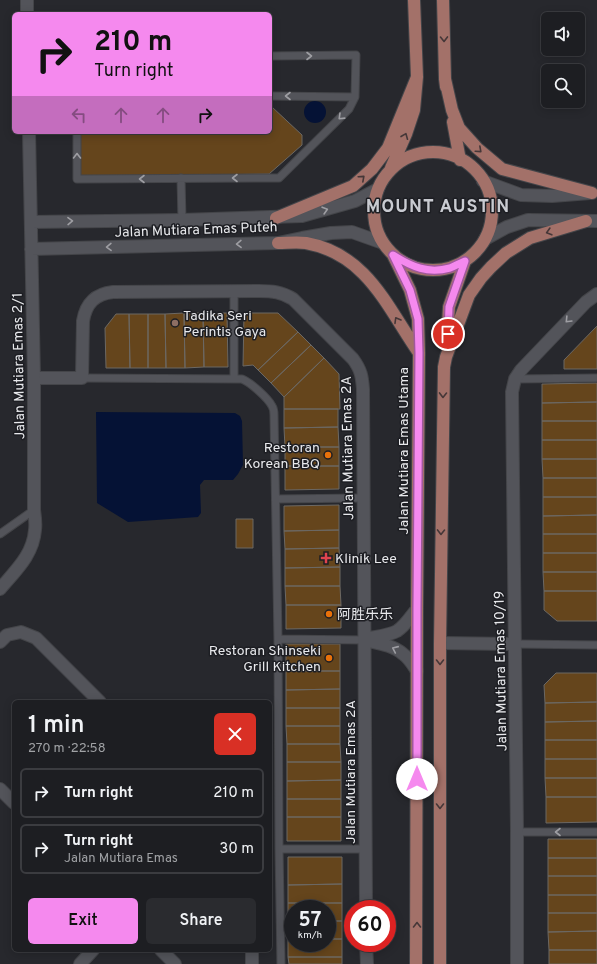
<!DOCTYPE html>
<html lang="en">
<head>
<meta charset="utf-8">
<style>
	:root { --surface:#1d1e22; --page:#2a2b2f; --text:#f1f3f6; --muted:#a0a2a5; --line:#3b3c40; --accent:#f589ee }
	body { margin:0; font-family:Overpass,"Noto Sans SC",sans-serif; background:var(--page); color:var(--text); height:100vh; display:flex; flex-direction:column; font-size:15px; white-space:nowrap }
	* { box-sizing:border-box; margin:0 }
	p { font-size:13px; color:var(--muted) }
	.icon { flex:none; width:22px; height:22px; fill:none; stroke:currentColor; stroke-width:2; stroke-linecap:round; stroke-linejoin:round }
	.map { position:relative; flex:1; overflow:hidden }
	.sheet { position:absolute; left:12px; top:700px; width:260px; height:252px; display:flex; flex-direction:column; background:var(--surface); border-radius:6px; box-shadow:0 2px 10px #0003,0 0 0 1px var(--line) }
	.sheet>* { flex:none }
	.guide { position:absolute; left:12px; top:12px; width:260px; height:122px; border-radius:6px; box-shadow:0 2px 10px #0003,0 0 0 1px var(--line); background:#f589ee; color:#111; overflow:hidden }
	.controls { position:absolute; left:541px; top:12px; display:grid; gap:8px }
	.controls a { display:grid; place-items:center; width:44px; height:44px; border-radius:6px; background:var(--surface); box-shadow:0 2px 10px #0003,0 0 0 1px var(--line); font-size:20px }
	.speed { position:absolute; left:284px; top:900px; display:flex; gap:8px; font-size:20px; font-weight:700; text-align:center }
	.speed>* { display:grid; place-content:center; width:52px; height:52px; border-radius:50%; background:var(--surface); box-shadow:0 2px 10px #0003,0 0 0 1px var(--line); line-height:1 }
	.speed small { font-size:10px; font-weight:400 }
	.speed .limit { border:6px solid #d22; background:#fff; color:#111 }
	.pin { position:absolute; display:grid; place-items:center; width:34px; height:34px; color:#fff; margin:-17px; border:2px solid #fff; border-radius:50%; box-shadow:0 1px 4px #0007 }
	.me { position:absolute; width:44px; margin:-22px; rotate:0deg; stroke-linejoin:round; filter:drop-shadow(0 0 3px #0008) }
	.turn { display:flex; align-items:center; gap:14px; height:84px; padding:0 16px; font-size:18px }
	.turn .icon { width:52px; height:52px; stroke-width:2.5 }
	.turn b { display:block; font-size:28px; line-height:34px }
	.lanes { display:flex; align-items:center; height:38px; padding:0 16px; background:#0003; justify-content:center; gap:20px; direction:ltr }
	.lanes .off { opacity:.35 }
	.round { display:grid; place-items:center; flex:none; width:42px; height:42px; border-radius:6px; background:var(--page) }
	.overview { display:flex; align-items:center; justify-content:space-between; height:68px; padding:0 16px }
	h1 { font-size:24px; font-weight:600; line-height:30px }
	.button { display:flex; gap:8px; margin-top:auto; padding:8px 16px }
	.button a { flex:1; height:46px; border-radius:6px; background:var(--accent); color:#111; font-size:16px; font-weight:600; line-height:46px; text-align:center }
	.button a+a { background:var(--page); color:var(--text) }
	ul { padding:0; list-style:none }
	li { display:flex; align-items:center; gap:12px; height:50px; margin:0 8px 6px; padding:0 8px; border:2px solid var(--line); border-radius:6px }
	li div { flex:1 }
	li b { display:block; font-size:15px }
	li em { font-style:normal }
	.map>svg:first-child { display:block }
	.water { fill:#051235 }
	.building { fill:#65451c; stroke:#6c6863 }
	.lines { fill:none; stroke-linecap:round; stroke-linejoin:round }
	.lane-casing { stroke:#444549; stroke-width:9 }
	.street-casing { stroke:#444549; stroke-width:14 }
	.secondary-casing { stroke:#444549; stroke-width:14 }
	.primary-casing { stroke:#444549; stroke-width:14 }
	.lane { stroke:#53545a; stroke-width:7 }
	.street { stroke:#53545a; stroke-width:12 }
	.secondary { stroke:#53545a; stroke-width:12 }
	.primary { stroke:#a37169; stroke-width:12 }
	.oneway { stroke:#453738 }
	.oneway2 { stroke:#9e9ea3 }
	.route-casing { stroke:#9f599b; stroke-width:10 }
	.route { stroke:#f589ee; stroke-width:7 }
	.education-dot { fill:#8d6e63; stroke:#1d1e23; stroke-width:1.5 }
	.food-dot { fill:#e8710a; stroke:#1d1e23; stroke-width:1.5 }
	.health-dot { fill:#e0444e; stroke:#1d1e23; stroke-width:1.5 }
	.labels { text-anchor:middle; stroke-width:3; stroke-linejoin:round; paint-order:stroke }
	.street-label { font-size:14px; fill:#e8e9ec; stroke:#1d1e23 }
	.poi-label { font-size:14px; fill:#e8e9ec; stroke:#1d1e23; text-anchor:start }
	.district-label { font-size:18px; font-weight:bold; letter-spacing:1px; fill:#c9cbd1; stroke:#1d1e23 }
</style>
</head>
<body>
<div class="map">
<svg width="597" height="964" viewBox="0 0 597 964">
	<rect width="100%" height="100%" fill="#27282d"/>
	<path class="water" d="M304 112a11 11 0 1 1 22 0a11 11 0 1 1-22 0Z
		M96,412L235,413L240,416L242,421L243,465L238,474L233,480H204L200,485L201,513L198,517L128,522L97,503Z"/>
	<path class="building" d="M270,107H272L302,135V145L269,174L80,177V132H270Z
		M184,313L185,368H166L165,314Z
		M184,313H203L204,367L185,368Z
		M203,313H227L228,367H204Z
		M244,313H278L298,332L258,370L253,365L243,366Z
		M116,314H129L130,368H106L105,328Z
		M129,314H148V368H130Z
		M148,314H165L166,368H148Z
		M597,326V369H564V360Z
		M298,332L311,345L271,383L258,370Z
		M311,345L324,358L284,397L271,383Z
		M324,358L339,374L340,409H284V397Z
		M597,383V402L542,403V384Z
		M597,402V421H542V403Z
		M284,409H338V427L284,428Z
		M542,421H597V440H542Z
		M338,427L339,447H285L284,428Z
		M542,440H597V459H542Z
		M285,447H339V466H285Z
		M542,459H597V478H543Z
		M285,466H339V489L285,490Z
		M543,478H597V497H543Z
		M543,497H597V515L543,516Z
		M339,505V530L284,531V506Z
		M597,515V534H543V516Z
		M236,519H253V548H236Z
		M339,530V548L285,549L284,531Z
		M543,534H597V553H543Z
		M339,548L340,567L285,568V549Z
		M543,553H597V572H543Z
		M340,567V586H285V568Z
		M543,572H597V591H544Z
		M285,586H340L341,605H286Z
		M544,591H597V621H557L544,610Z
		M286,605H341V628L286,629Z
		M286,644H340V671H286Z
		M286,671H340V689L286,690Z
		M556,673H597V702L545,703L544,685Z
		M340,689V708H286V690Z
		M597,702V721L545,722V703Z
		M286,708H340V726H286Z
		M597,721V740H545V722Z
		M286,726H340V744H287Z
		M545,740H597V759H545Z
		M287,744H340L341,762H287Z
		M545,759H597V778H545Z
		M287,762H341V780L287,781Z
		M545,778H597V797H546Z
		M341,780V799H287V781Z
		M546,797H597V822L546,823Z
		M287,799H341V817H287Z
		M287,817H341V841H287Z
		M548,839H597V858H548Z
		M288,857H342V884L288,885Z
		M548,858H597V876H548Z
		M548,876H597V895H548Z
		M342,884V903H288V885Z
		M548,895H597V913H548Z
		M288,903H342V921H327V909H293V921H288Z
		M548,913H597V931L548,932Z
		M288,921H293V939H288Z
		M327,921H342V939H327Z
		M597,931V950H549L548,932Z
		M288,939H293V943H327V939H342V957H288Z
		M549,950H597V964H549Z
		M288,957H342V964H289Z"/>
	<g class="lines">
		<g class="lane-casing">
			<path id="lane" d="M270,96L355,97
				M77,132V179L279,178L349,109L355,97L356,55L270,56
				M181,178L182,220
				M234,292V379
				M82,378L242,379C250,382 268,398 272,406C274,409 274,412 274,415L278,639L279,849L281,964
				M515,379L597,378
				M276,499L363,498
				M0,534L34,510
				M278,639L365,640
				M515,644L597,645
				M517,832H597
				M279,849H366"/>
		</g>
		<g class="street-casing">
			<path id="street" d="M34,378H82L83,321C86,303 95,294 113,292L259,291C272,291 282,292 293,299L353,359C361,370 362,376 363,389L366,909
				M366,639C374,637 390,635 397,631C405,626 411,616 417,609
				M365,640C377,643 393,645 403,654C409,658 413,665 417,671
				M0,642L7,635L21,632L36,638L100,702
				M440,643L515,644
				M0,789L14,803
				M366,943L367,964
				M161,950L175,964
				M252,950V964
				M80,964L93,950
				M517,964V832L512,392L515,379L521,370L586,302L597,294"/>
		</g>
		<g class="secondary-casing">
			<path id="secondary" d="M27,0V14
				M483,181L521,195L552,196L590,193
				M31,222L182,220L302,216L355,201L378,189
				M485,239L507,227L528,220L597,221
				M31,249L278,243L302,238L331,233L352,232L383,243
				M0,589C16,570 33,555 35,530C36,523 35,517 34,510V378L29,132"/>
		</g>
		<g class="primary-casing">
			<path id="primary" d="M443,0L445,79L446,87
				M445,79L452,110L459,128L477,148L502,169L592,193
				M453,122L460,160
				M374 211a59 59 0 1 1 118 0a59 59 0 1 1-118 0Z
				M391,168L406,134L414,110L417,77L414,0
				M276,218L353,186L372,169L388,148L417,77
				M278,243C287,243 297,242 306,243C367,254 387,307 419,353
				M393,255L410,290L418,319L419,353L417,609L416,964
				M447,341L449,307L465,261
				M440,964V643L444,367L446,357L469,295L481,278L491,267L506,253L530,238L586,221"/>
		</g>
		<use href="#lane" class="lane"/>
		<use href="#street" class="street"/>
		<use href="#secondary" class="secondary"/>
		<use href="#primary" class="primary"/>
	</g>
	<defs><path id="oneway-chevron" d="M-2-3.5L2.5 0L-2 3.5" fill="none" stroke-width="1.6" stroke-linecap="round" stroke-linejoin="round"/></defs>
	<g class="oneway">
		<use href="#oneway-chevron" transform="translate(444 39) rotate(89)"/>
		<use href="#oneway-chevron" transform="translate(405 136) rotate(-68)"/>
		<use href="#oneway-chevron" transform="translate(479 150) rotate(42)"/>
		<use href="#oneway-chevron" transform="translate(362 178) rotate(-42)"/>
		<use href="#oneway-chevron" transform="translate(549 232) rotate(164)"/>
		<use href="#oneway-chevron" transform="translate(397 320) rotate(-120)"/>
		<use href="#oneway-chevron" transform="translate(443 395) rotate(91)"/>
		<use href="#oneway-chevron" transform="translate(441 532) rotate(91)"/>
		<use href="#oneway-chevron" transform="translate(440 662) rotate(90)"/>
		<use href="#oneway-chevron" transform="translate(440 806) rotate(90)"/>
		<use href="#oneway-chevron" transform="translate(417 925) rotate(-90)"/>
	</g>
	<g class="oneway2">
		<use href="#oneway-chevron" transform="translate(309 56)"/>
		<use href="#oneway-chevron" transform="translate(288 96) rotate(-180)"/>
		<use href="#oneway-chevron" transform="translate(341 117) rotate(136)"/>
		<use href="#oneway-chevron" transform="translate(77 156) rotate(-90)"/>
		<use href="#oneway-chevron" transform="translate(235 178) rotate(180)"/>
		<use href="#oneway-chevron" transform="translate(142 179) rotate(180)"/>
		<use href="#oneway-chevron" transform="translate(325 210) rotate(-16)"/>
		<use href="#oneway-chevron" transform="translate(70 221) rotate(-1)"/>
		<use href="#oneway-chevron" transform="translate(239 244) rotate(179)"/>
		<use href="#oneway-chevron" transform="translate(109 247) rotate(179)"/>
		<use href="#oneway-chevron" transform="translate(568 320) rotate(134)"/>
		<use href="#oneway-chevron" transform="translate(395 649) rotate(-156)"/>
		<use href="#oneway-chevron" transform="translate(558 832) rotate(-180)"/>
	</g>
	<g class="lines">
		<g class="route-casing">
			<path id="route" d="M417,779V609L419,353L418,319L410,290L393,255C412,267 428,274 450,268C455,266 460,263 465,261L449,307L448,334"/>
		</g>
		<use href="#route" class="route"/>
	</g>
	<circle class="education-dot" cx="175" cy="323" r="4"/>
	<g class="food-dot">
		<circle cx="328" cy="455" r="4"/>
		<circle cx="329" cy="614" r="4"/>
		<circle cx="329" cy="658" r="4"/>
	</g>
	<path class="health-dot" d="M324 552h4v4h4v4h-4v4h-4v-4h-4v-4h4z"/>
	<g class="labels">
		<g class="street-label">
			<text transform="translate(196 229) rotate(-2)" y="5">Jalan Mutiara Emas Puteh</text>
			<text transform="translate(18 366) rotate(-91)" y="5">Jalan Mutiara Emas 2/1</text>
			<text transform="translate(347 448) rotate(-91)" y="5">Jalan Mutiara Emas 2A</text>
			<text transform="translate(403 451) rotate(-90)" y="5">Jalan Mutiara Emas Utama</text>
			<text transform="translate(500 671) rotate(-91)" y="5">Jalan Mutiara Emas 10/19</text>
			<text transform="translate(350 772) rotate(-90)" y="5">Jalan Mutiara Emas 2A</text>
		</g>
		<g class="poi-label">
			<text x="183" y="320">Tadika Seri<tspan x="183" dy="16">Perintis Gaya</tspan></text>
			<text x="320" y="452" text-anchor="end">Restoran<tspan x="320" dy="16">Korean BBQ</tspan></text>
			<text x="335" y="563">Klinik Lee</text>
			<text x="337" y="619">阿胜乐乐</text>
			<text x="321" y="655" text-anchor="end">Restoran Shinseki<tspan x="321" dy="16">Grill Kitchen</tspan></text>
		</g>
		<g class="district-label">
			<text x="438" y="212">MOUNT AUSTIN</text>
		</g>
	</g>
</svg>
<div class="controls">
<a><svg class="icon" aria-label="sound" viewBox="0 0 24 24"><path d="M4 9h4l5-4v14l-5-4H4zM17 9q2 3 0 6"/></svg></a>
<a><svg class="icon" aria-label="search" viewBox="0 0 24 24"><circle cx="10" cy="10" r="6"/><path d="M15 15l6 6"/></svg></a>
</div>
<div class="speed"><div>57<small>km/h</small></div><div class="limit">60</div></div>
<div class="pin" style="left:448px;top:334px;background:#d93025"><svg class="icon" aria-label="arrive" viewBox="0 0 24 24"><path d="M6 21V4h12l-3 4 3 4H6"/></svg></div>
<svg class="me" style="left:417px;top:779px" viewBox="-20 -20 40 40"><circle r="19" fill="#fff"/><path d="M0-13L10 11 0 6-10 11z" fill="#f589ee"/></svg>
<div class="guide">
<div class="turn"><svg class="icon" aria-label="right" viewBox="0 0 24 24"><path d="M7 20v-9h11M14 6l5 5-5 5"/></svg><div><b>210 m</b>Turn right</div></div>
<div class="lanes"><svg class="icon off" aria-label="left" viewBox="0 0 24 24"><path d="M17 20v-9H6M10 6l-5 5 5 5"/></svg><svg class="icon off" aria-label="ahead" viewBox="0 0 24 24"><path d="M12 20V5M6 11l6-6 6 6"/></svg><svg class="icon off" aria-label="ahead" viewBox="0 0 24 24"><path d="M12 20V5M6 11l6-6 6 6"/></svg><svg class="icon" aria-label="right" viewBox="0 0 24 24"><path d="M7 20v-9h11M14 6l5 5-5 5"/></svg></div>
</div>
<section class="sheet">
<div class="overview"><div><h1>1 min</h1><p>270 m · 22:58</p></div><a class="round" style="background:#d93025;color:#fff"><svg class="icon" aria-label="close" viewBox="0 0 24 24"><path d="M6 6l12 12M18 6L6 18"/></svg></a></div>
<ul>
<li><svg class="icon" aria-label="right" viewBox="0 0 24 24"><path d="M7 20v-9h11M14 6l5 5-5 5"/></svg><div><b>Turn right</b></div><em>210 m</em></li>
<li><svg class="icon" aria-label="right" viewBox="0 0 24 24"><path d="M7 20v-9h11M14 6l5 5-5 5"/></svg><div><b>Turn right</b><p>Jalan Mutiara Emas</p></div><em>30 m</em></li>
</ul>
<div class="button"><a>Exit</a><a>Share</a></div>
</section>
</div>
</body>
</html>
